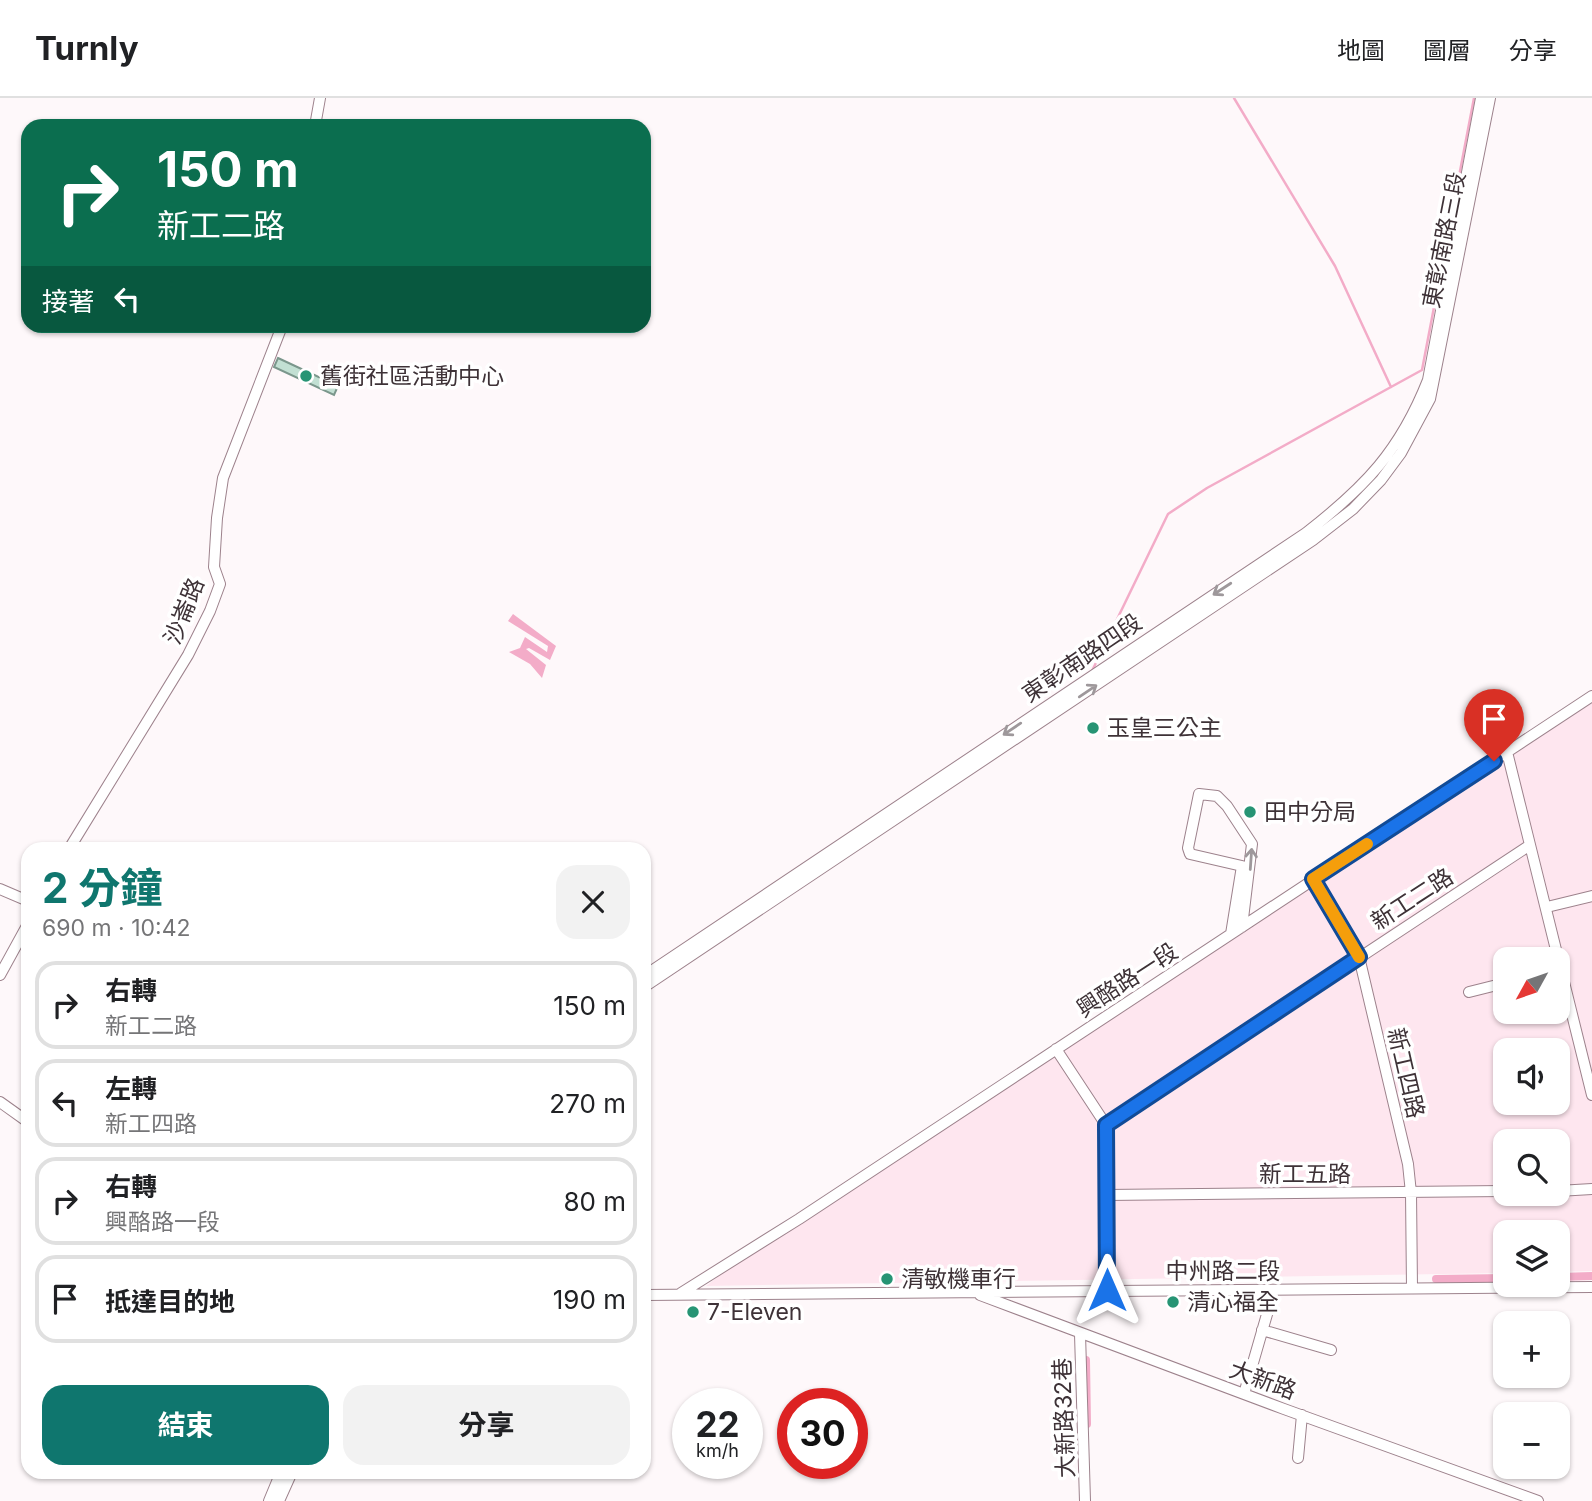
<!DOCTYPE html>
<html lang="zh-TW">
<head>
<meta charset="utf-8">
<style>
	:root { --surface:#fff; --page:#f2f2f2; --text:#202124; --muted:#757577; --line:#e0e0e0; --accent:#0f766e }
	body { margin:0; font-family:Inter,"Noto Sans TC",sans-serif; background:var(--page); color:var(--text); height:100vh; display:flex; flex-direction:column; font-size:26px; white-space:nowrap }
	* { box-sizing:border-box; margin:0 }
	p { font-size:23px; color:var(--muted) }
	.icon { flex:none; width:38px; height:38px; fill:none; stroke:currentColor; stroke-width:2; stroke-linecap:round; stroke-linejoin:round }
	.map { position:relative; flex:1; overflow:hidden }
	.panel { position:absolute; left:21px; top:744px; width:630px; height:637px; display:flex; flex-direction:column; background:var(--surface); border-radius:21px; box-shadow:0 2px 5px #0004 }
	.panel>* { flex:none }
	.banner { position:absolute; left:21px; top:21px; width:630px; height:214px; border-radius:21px; box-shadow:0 2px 5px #0004; background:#0b6e4f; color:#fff; overflow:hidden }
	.needle { width:46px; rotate:230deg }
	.controls { position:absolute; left:1493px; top:849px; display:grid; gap:14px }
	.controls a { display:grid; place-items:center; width:77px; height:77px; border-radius:14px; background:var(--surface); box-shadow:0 2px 5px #0004; font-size:35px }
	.speed { position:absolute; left:672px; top:1290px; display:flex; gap:14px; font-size:35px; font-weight:700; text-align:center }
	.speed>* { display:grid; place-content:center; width:91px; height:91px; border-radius:50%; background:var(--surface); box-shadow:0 2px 5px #0004; line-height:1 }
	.speed small { font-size:18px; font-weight:400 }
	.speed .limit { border:10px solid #d22; background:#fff; color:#111 }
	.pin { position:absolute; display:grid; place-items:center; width:60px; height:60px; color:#fff; margin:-72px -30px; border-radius:50% 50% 50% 0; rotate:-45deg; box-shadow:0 0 7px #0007 }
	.pin .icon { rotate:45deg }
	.me { position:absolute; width:77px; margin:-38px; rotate:0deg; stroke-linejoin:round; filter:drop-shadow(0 0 5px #0008) }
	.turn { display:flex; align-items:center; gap:24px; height:147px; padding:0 21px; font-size:32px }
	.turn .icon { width:91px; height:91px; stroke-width:2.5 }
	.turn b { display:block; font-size:49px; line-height:60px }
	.then { display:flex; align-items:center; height:66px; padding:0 21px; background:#0003; gap:14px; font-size:26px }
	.round { display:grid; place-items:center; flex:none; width:74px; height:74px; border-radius:21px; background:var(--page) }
	.head { display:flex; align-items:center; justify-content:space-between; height:119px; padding:0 21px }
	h1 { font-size:42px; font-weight:700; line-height:52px; color:var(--accent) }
	.primary-button { display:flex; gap:14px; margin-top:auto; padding:14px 21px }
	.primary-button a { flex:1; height:80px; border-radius:21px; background:var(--accent); color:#fff; font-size:28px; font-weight:700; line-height:80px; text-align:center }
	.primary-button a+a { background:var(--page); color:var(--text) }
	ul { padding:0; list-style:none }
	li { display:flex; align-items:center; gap:21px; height:88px; margin:0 14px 10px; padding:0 7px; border:4px solid var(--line); border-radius:21px }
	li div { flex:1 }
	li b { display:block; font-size:26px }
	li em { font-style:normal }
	header { display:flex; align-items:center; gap:42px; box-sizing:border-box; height:98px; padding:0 35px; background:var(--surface); border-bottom:2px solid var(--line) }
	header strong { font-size:33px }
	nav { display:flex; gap:38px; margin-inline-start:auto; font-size:24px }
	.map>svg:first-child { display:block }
	.built { fill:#fee6ef; fill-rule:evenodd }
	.water { fill:#f3acc8 }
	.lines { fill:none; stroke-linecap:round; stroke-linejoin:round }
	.stream { stroke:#f3acc8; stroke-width:2.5 }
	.canal { stroke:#f3acc8; stroke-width:8 }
	.building { fill:#c2e0d3; stroke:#7b978c; stroke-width:2 }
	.minor-casing { stroke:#9d828c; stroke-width:12 }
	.minor { stroke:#fff; stroke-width:10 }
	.oneway { stroke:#9e989b }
	.route-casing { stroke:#114b97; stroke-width:18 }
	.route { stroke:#1a73e8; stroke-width:12 }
	.slow { stroke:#f59e0b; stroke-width:12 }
	.poi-dot { fill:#279474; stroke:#fff; stroke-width:2.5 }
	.labels { text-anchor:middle; stroke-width:7; stroke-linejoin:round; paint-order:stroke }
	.street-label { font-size:23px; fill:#3e3237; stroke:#fff }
	.poi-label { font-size:23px; fill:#3e3237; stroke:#fff; text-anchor:start }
</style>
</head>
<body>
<header>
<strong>Turnly</strong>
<nav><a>地圖</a><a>圖層</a><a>分享</a></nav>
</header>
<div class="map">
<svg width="1592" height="1403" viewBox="0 0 1592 1403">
	<rect width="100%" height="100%" fill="#fef8fa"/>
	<path class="built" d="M1592,605V1173L1558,1174V1134H1505V1175L706,1188L720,1177ZM1505,861H1558V914H1505ZM1505,952H1558V1004H1505ZM1505,1043H1558V1096H1505Z"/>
	<path class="water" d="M513,516L556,548L550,562L529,550L526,551L546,567L542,580L530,566L509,554L520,550L525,539L547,554L548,548L508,523Z"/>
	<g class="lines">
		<path class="stream" d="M1234,0L1335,168L1391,289
			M1092,573L1168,416L1207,390L1422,272L1474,0"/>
		<path class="canal" d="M1558,1179L1592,1178
			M1436,1181L1505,1180
			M1086,1262L1087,1326"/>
	</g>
	<path class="building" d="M278,260L338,288L334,297L274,269Z"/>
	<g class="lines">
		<g class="minor-casing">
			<path id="minor" d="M315,28L320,0
				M1507,654L1592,997
				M69,751L188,557L210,513L220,486L214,469L217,420L223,380L282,228
				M1313,781L1359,859L1408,1066L1411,1095L1412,1190
				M0,791L28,803
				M1547,809L1592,798
				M1231,836L1242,768L1190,756L1188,750L1199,696L1217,698L1227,708L1252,746L1242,829
				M0,877L28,826
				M644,878L1306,435C1365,389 1400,353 1428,282L1481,0
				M644,889L1313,442L1353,411L1381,382L1401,355L1430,301L1490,0
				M1469,894L1505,885
				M1056,951L1106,1027L1107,1192
				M0,1004L28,1024
				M1106,1027L1530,747
				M1558,1093L1592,1091
				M1106,1097L1505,1093
				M681,1195L799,1121L1592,598
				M644,1197L1592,1189
				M980,1197L1284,1311L1538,1403
				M1262,1232L1331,1252
				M1080,1236L1085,1403
				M1244,1296L1274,1192
				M1298,1360L1302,1317
				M269,1403L281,1374
				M279,1403L292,1374"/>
		</g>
		<use href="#minor" class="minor"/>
	</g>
	<defs><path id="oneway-shaft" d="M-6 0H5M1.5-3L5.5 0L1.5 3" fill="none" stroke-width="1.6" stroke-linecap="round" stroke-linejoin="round" transform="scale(1.75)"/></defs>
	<g class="oneway">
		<use href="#oneway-shaft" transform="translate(1222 491) rotate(147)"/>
		<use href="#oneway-shaft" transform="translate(1088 593) rotate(-34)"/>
		<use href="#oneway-shaft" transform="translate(1012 631) rotate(146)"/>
		<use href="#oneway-shaft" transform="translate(1251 761) rotate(-86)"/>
	</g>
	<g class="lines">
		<g class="route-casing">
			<path id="route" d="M1107,1192L1106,1027L1359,859L1313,781L1494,663"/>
		</g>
		<use href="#route" class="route"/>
		<path class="slow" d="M1359,859L1313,781L1367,746"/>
	</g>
	<g class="poi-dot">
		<circle cx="306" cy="278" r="7"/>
		<circle cx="1093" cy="630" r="7"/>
		<circle cx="1250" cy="714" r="7"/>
		<circle cx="887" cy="1181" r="7"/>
		<circle cx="1173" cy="1204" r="7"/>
		<circle cx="693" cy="1214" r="7"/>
	</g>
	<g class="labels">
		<g class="street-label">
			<text transform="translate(1444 142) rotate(-79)" y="8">東彰南路三段</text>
			<text transform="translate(184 513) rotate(-68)" y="8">沙崙路</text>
			<text transform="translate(1082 560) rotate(-34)" y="8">東彰南路四段</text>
			<text transform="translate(1412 801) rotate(-33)" y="8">新工二路</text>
			<text transform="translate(1127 882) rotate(-33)" y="8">興酪路一段</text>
			<text transform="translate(1406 975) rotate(77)" y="8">新工四路</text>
			<text x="1305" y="1084">新工五路</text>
			<text x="1223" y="1181">中州路二段</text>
			<text transform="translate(1263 1282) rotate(20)" y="8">大新路</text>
			<text transform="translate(1064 1320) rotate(-92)" y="8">大新路32巷</text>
		</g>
		<g class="poi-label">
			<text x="320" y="286">舊街社區活動中心</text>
			<text x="1107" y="638">玉皇三公主</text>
			<text x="1264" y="722">田中分局</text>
			<text x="901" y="1189">清敏機車行</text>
			<text x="1187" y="1212">清心福全</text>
			<text x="707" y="1222">7-Eleven</text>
		</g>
	</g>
</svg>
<div class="controls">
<a><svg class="needle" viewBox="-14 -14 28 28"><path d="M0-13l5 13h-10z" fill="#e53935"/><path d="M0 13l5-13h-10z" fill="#757577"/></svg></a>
<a><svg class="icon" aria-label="sound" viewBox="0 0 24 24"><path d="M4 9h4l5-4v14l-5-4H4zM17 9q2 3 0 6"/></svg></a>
<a><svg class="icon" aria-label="search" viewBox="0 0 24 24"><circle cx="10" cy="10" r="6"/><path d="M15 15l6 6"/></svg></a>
<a><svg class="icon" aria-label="layers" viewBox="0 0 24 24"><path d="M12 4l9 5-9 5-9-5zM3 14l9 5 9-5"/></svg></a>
<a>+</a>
<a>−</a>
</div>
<div class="speed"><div>22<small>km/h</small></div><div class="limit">30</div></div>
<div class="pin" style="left:1494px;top:663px;background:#d93025"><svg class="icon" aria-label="arrive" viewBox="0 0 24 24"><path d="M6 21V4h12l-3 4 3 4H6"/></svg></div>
<svg class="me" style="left:1107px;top:1192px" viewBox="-20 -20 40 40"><path d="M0-17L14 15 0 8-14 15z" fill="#1a73e8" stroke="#fff" stroke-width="4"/></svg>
<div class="banner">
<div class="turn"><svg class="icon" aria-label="right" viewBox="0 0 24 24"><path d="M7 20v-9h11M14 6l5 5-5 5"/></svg><div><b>150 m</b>新工二路</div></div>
<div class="then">接著<svg class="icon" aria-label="left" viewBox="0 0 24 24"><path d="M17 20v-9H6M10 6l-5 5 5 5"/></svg></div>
</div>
<section class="panel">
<div class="head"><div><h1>2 分鐘</h1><p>690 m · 10:42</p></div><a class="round"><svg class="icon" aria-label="close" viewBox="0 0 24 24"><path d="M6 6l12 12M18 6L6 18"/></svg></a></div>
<ul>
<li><svg class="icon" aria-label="right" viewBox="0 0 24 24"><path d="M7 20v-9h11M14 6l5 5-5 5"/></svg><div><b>右轉</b><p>新工二路</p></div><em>150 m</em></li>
<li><svg class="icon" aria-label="left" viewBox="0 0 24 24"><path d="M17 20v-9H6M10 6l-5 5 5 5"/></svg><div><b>左轉</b><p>新工四路</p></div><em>270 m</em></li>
<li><svg class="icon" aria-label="right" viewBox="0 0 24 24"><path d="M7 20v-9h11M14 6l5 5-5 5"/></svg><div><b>右轉</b><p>興酪路一段</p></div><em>80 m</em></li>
<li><svg class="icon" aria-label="arrive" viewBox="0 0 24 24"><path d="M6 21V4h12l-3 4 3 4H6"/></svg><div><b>抵達目的地</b></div><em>190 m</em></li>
</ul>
<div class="primary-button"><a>結束</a><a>分享</a></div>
</section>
</div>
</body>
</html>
